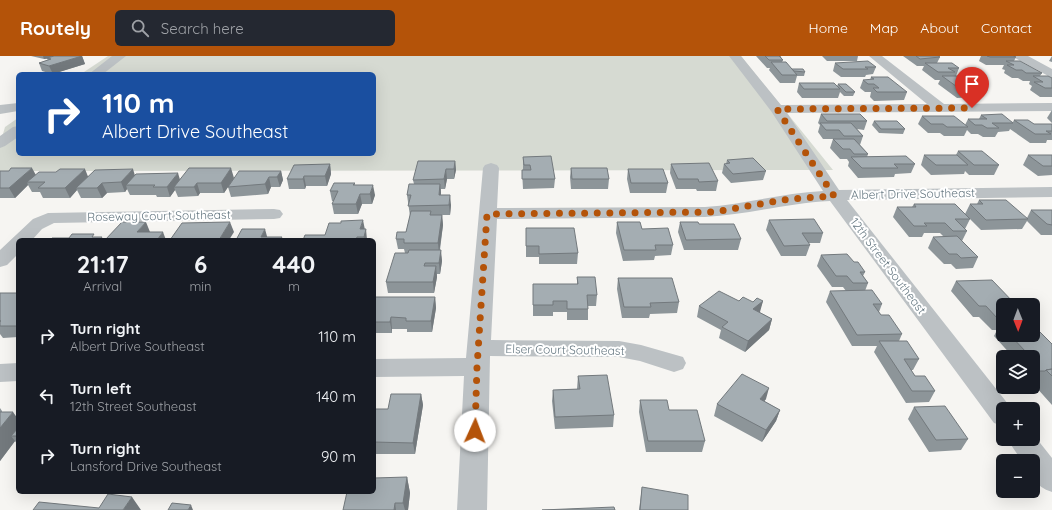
<!DOCTYPE html>
<html lang="en">
<head>
<meta charset="utf-8">
<style>
	:root { --surface:#171b24; --page:#242831; --text:#f1f3f6; --muted:#9ea1a6; --accent:#b45309 }
	body { margin:0; font-family:Quicksand,sans-serif; background:var(--page); color:var(--text); height:100vh; display:flex; flex-direction:column; font-size:15px; white-space:nowrap }
	* { box-sizing:border-box; margin:0 }
	p { font-size:13px; color:var(--muted) }
	.icon { flex:none; width:22px; height:22px; fill:none; stroke:currentColor; stroke-width:2; stroke-linecap:round; stroke-linejoin:round }
	.map { position:relative; flex:1; overflow:hidden }
	.sheet { position:absolute; left:16px; top:182px; width:360px; height:256px; display:flex; flex-direction:column; background:var(--surface); border-radius:6px; box-shadow:0 4px 16px #0002 }
	.sheet>* { flex:none }
	.banner { position:absolute; left:16px; top:16px; width:360px; height:84px; border-radius:6px; box-shadow:0 4px 16px #0002; background:#1a4fa0; color:#fff; overflow:hidden }
	.needle { width:26px; rotate:179deg }
	.controls { position:absolute; left:996px; top:242px; display:grid; gap:8px }
	.controls a { display:grid; place-items:center; width:44px; height:44px; border-radius:6px; background:var(--surface); box-shadow:0 4px 16px #0002; font-size:20px }
	.pin { position:absolute; display:grid; place-items:center; width:34px; height:34px; color:#fff; margin:-41px -17px; border-radius:50% 50% 50% 0; rotate:-45deg; box-shadow:0 0 4px #0007 }
	.pin .icon { rotate:45deg }
	.me { position:absolute; width:44px; margin:-22px; rotate:2deg; stroke-linejoin:round; filter:drop-shadow(0 0 3px #0008) }
	.turn { display:flex; align-items:center; gap:14px; height:84px; padding:0 20px; font-size:18px }
	.turn .icon { width:52px; height:52px; stroke-width:2.5 }
	.turn b { display:block; font-size:28px; line-height:34px }
	.eta { display:flex; justify-content:space-evenly; align-items:center; height:68px; text-align:center }
	.eta b { font-size:24px; font-weight:800; line-height:28px }
	ul { padding:0; list-style:none }
	li { display:flex; align-items:center; gap:12px; height:60px; padding:0 20px }
	li div { flex:1 }
	li b { display:block; font-size:15px }
	li em { font-style:normal }
	header { display:flex; align-items:center; gap:24px; box-sizing:border-box; height:56px; padding:0 20px; background:var(--accent); color:#fff }
	header strong { font-size:19px }
	nav { display:flex; gap:22px; margin-inline-start:auto; font-size:14px }
	.search { width:280px; height:36px; background:var(--page); display:flex; align-items:center; gap:10px; box-sizing:border-box; padding:0 14px; border-radius:6px; color:var(--muted); font-size:15px }
	.map>svg:first-child { display:block }
	.green { fill:#d6dad2 }
	.lines { fill:none; stroke-linecap:round; stroke-linejoin:round }
	.minor { fill:#bcc1c4; fill-rule:evenodd }
	.wall { fill:#8d9599 }
	.shaded-wall { fill:#73797d }
	.building { fill:#a4adb2; stroke:#73797d }
	.route { stroke:#b45309; stroke-width:7; stroke-dasharray:0 12.6 }
	.labels { text-anchor:middle; stroke-width:4; stroke-linejoin:round; paint-order:stroke }
	.street-label { font-size:12px; fill:#667882; stroke:#fff }
</style>
</head>
<body>
<header>
<strong>Routely</strong>
<div class="search"><svg class="icon" aria-label="search" viewBox="0 0 24 24"><circle cx="10" cy="10" r="6"/><path d="M15 15l6 6"/></svg>Search here</div>
<nav><a>Home</a><a>Map</a><a>About</a><a>Contact</a></nav>
</header>
<div class="map">
<svg width="1052" height="454" viewBox="0 0 1052 454">
	<rect width="100%" height="100%" fill="#f6f5f2"/>
	<path class="green" d="M108,0H741L833,114L0,115V88L5,71L18,62V98H374V18H81Z"/>
	<g class="lines">
		<path class="minor" d="M112,0H126L103,18H89Z
			M729,0H741L781,49L927,48L869,0H882L944,48L1052,47V55L787,57L839,134L1052,131V141L847,144L1012,353H1003V370L994,367L830,145C787,147 747,159 705,161L497,163L491,284L619,285L641,289L683,301L686,307L683,313L674,316L640,305L619,301L490,300L487,454H457L464,320L374,321V303L466,302L483,112L485,109L491,107L497,109L499,112L497,152L705,151C745,148 783,137 823,135L771,55Z
			M1013,0H1028L1052,13V22L1015,2Z
			M18,47V55L0,58V49Z
			M18,70V81L5,90L0,92V80L13,71Z
			M274,153L280,154L283,158L280,162L274,163L54,167L42,173L32,184H18V198L7,209L0,211V194L33,163L48,157Z
			M18,307V325L0,326V308Z
			M1033,378L1052,402V436C1034,430 1033,422 1033,405H1022L1007,383H1033Z"/>
	</g>
	<path class="wall" d="M31,0H82L85,8L52,18L42,15L39,7L48,4L47,3H44Z
		M756,0H781V1L783,4L782,6L792,13L805,16L804,20H797L795,27H780L769,14L770,12H767Z
		M822,0H858L857,5H827Z
		M903,0H938L940,1L937,7L959,12L956,20H953L978,33L974,41L957,42L938,28L940,24H935L922,14L924,10H917Z
		M981,0H1013L1016,1L1014,5L1042,17L1040,20L1052,32V41H1040L1030,34L1032,30L1029,28L1030,25H1023L1018,22H1012L1004,17L1005,14L1002,13L1004,9H986L979,5Z
		M1052,0V6L1049,5Z
		M835,7L876,11L873,18L866,19L865,21H841L833,15Z
		M871,21L907,36L904,44L874,45L870,41L871,36H865L860,32L863,24H870Z
		M799,27L837,30L838,28L855,36L853,40H844L840,36L838,42H802L797,36Z
		M1052,54V67L1047,62Z
		M821,58L867,65L864,74L857,73L863,80L860,89L868,98L867,101L915,108L911,117L895,118L894,121L858,122L848,110L849,106L847,103H840L830,92L833,83H836H823L818,76L820,69L818,67Z
		M981,59L1013,66L1014,64L1034,68H1052V84H1047L1046,87H1030L1010,73L1009,75L998,76L995,81H983L978,78H971L967,74L964,80H944L940,77H928L918,68L922,60L965,69L968,63H979Z
		M874,65L905,73L903,78L879,77L872,69Z
		M958,95L999,109L994,119H969L965,115L964,118L931,119L921,109L924,99H956Z
		M1028,99H1052V119L1038,120L1023,109Z
		M523,101L555,123L554,132L523,133L522,114H523Z
		M727,104L766,115L763,124L731,127L722,117L724,108H726Z
		M455,105L456,114L454,123H447L445,133H441V139L451,149L450,159H442L443,169L440,194L442,205L440,218H437V221L434,237H388L386,226L405,197L404,193H398L396,183L406,176L410,160L407,139L414,128L413,124Z
		M330,108L331,118L327,130H306L305,133H289L287,123Z
		M671,108L718,125L716,135H697L696,133H676L670,117Z
		M571,112L609,123L608,133H571L570,121Z
		M628,113L668,127L666,137H630L627,123Z
		M0,115L36,119L88,120L135,119L180,123L234,122L281,115L283,124L280,131H271L268,138L231,141L228,131L224,137H200L198,140L178,141L175,134L170,141H157L156,139H130L127,133L125,136L107,137L102,142H81L77,134L70,142H43L40,136H32L28,129L15,142H0Z
		M355,127V129L375,139L372,148H362L358,158H334L332,148L334,145H332L330,135Z
		M979,144L1027,162L1031,154H1052V179H1041L1027,165L1022,173L981,174L967,160L970,163L965,173L967,175L962,185L978,201L973,212L956,213L951,208H944L928,192L933,181H944L940,177H924L922,181H909L893,161L897,151H912L914,148L965,158L970,148H977Z
		M769,164L823,177L820,187H808L810,189L806,200H781L766,174Z
		M617,166L642,173L673,189L671,199L655,200L654,204L623,205L616,177Z
		M680,166L699,168L741,183L738,194H684L678,176Z
		M526,172L578,197L577,208H539V201H526Z
		M364,173L367,184H303L325,179Z
		M821,199L854,206L865,216L863,220L868,227L865,235L882,248L879,256L881,259L902,278L899,285L919,303L913,314H911L915,320L935,335L929,346L906,347L874,296L877,290H852L826,246L830,235H846L843,231H832L817,210Z
		M577,221L597,239L596,250H588V264H567V256H553V260H533V228H577Z
		M618,222L679,246L677,257L650,258L649,262H622L617,233Z
		M956,225L1003,249V279H1033L1052,288V349L1035,330L1038,326H1033V301H1013L994,280L997,274H992L979,261H973L951,235Z
		M0,237H18V281L3,282L0,278Z
		M374,241H435L436,252L432,276H407V273H392V277H374Z
		M739,245L753,246L763,245L759,256L772,263L769,274L745,296L719,282L721,274L697,261L699,250Z
		M578,320L614,359L613,371L555,373L552,345L553,334L577,333Z
		M421,338L423,349L415,398H374V353H388Z
		M766,343L764,345L780,354L776,365L762,386L714,360L717,348Z
		M640,344L669,354L705,385L702,396H646L639,356Z
		M914,351L968,383L961,394L929,396L908,363Z
		M0,352L2,355V356L18,363V389L15,385L0,405Z
		M407,421L410,437L408,454H343Z
		M642,431L688,454H639Z"/>
	<path class="shaded-wall" d="M43,0H55L44,3Z
		M82,0L85,8L53,18L49,10Z
		M455,105L456,114L454,123V113Z
		M330,108L331,118L327,130L325,120Z
		M32,112L37,121L27,126L28,129L15,142L9,132Z
		M231,112L234,122L224,137L221,127Z
		M85,113L89,123L76,132L77,134L70,142L65,132Z
		M133,113L136,123L126,129L127,133L125,136L121,126Z
		M446,113L447,123L445,133L444,123Z
		M281,115L283,124L280,131L277,121Z
		M178,117L181,127L174,131L175,134L170,141L167,131Z
		M304,120L306,130L305,133L303,123Z
		M269,121L271,131L268,138L265,128Z
		M102,127L107,137L102,142L97,132Z
		M197,127L200,137L198,140L194,131Z
		M440,128L441,137L439,149V139Z
		M373,129L375,139L372,148L370,138Z
		M360,138L362,148L358,158L356,148Z
		M450,139L451,149L450,159L449,149Z
		M442,159L443,169L439,197L438,187Z
		M363,164L365,174L360,173Z
		M146,166L150,176L143,184L137,176Z
		M230,166L234,176L229,184H219Z
		M265,173L268,184L261,181Z
		M366,173L367,184H364V181Z
		M163,176L166,184H157Z
		M441,194L442,205L440,218L439,207Z
		M436,210L437,221L434,237L433,226Z
		M435,241L436,252L432,276L431,265Z
		M763,245L760,256L750,264L753,253Z
		M391,261L392,273V277L390,266Z
		M772,263L769,274L745,296L748,285Z
		M769,332L766,343L757,355L760,343Z
		M421,338L423,349L415,398L413,387Z
		M780,354L776,365L762,386L766,374Z
		M13,356L18,363V380H11L15,385L0,405V372Z
		M407,421L410,437L408,454H405L403,447Z
		M132,441L141,454H123Z
		M395,447L396,454H394Z
		M191,449L193,454H188Z"/>
	<path class="building" d="M54,0H82L49,10L39,7L51,3L47,2Z
		M765,0H779L783,4H769Z
		M916,0H938L940,1L920,3Z
		M987,0H1013L1016,1H990Z
		M868,5L876,11H865L868,13H843L835,7Z
		M1006,5H1020L1042,17H1026L1022,14H1016L1007,9H1014Z
		M771,6H786L797,19H782Z
		M925,7H952L959,12H948L955,16H938Z
		M792,13H803L805,16L794,15Z
		M942,20H958L978,33H960Z
		M1033,20H1048L1052,22V32H1045L1034,26H1043Z
		M871,21H888L907,36H877L873,32H879L874,28H868L863,24L874,23Z
		M799,27H834L840,33H804Z
		M838,28H846L855,36H846Z
		M821,58H860L867,65H827Z
		M1002,58L1013,67H992L999,72H987L982,69H975L968,63H987L981,59Z
		M922,60H954L968,71H947L943,68H931Z
		M1014,64H1028L1034,68H1052V75H1046L1051,78H1035Z
		M874,65H897L905,73H881Z
		M820,67H851L863,80H844L839,74H826Z
		M833,83H854L868,98H854L850,93H843Z
		M958,95H982L999,109H974Z
		M924,99H957L968,109H936Z
		M1028,99H1052V110H1043Z
		M551,100L555,123H522V114H531L530,109H524L523,101Z
		M906,100L915,108H894L898,112H862L851,101Z
		M753,102L766,115L733,118L724,108L730,107L727,104Z
		M418,105H455L454,113H446L444,123L413,124Z
		M709,107L718,125L699,126L698,123H678L671,108Z
		M330,108L325,120H304L303,123H287L294,109Z
		M11,112H32L9,132H0V115H9Z
		M189,112H231L221,127H197L194,131H174Z
		M571,112H607L609,123H572Z
		M60,113H85L65,132H38L45,126H27L39,116H56Z
		M133,113L121,126L102,127L97,132H76L95,114Z
		M628,113H663L668,127H631Z
		M239,115H281L277,121H269L265,128L228,131Z
		M178,117L167,131H153L155,129H126L136,118Z
		M334,127H355L353,129H373L370,138H360L356,148H332L338,135H330Z
		M409,128H440L439,139H450L449,149L408,150L411,139H407Z
		M979,144H1006L1028,163L986,164L970,148H983Z
		M914,148H955L970,163H955L967,175H953L945,167H924L927,170H914L897,151H916Z
		M1031,154H1052V169L1047,168Z
		M411,155H431L430,159H442L438,187H404V183H396L397,176H406Z
		M814,163L823,177H802L810,189L784,190L769,164Z
		M363,164L360,173H366L364,181H357L356,184H303L305,179H325L329,167H341V165Z
		M122,166H146L137,176H163L157,184H105Z
		M230,166L219,184H170L182,167Z
		M617,166H640L642,173L668,172L673,189H655L656,194H624Z
		M680,166H698L699,168H734L741,183L686,184Z
		M526,172H574L578,197L539,198V190H526Z
		M242,173H265L261,181H282L280,184H236Z
		M72,178H94L92,181H102L100,184H50L52,182H69Z
		M957,180L978,201L961,202L957,198H949L933,181Z
		M409,194H441L439,207H425L424,210H436L433,226H386L395,197H408Z
		M847,198L854,206H858L865,216H860L868,227H853L847,220H836L821,199Z
		M577,221H595L597,239H587L588,253H567V245H553V249H533V228H578Z
		M618,222H672L679,246L650,247L651,251H624Z
		M992,224L1016,249H1003V263H998L986,250H979L956,225Z
		M872,234L882,248H873L881,259H889L902,278L857,279L830,235Z
		M719,235L739,245L743,241L753,246L757,242L763,245L753,253L772,263L748,285L722,271L728,266L699,250Z
		M0,237H18V270H0V265H1H0Z
		M374,241H435L431,265H406V262L391,261L390,266H374Z
		M1033,269L1052,288V313L1046,314L1045,315H1035L1033,313V301H1022L1017,296H1026L1010,279H1033Z
		M879,285H907L919,303H904L915,320H925L935,335H912Z
		M1052,313V320L1046,314Z
		M742,318L769,332L760,343L780,354L766,374L717,348Z
		M607,319L614,359L555,361L553,334L580,333L578,320Z
		M391,338H421L413,387L374,386V353H388Z
		M640,344H667L669,354H697L705,385H648Z
		M945,350L968,383L936,384L914,351Z
		M0,356H13L0,372Z
		M18,372V380H11Z
		M407,421L403,447H395L394,454H343L347,436H374V422Z
		M642,431L688,439V454H640Z
		M108,438L132,441L123,454H33L39,446L99,452Z
		M172,447L191,449L188,454H168Z
		M614,451L615,454H542Z"/>
	<g class="lines">
		<path class="route" d="M475,375L477,311L487,158L714,156L789,143L834,140L777,53L972,52"/>
	</g>
	<g class="labels">
		<g class="street-label">
			<text transform="translate(913 138) rotate(-1)" y="4">Albert Drive Southeast</text>
			<text transform="translate(159 160) rotate(-1)" y="4">Roseway Court Southeast</text>
			<text transform="translate(888 210) rotate(53)" y="4">12th Street Southeast</text>
			<text transform="translate(565 294) rotate(1)" y="4">Elser Court Southeast</text>
		</g>
	</g>
</svg>
<div class="controls">
<a><svg class="needle" viewBox="-14 -14 28 28"><path d="M0-13l5 13h-10z" fill="#e53935"/><path d="M0 13l5-13h-10z" fill="#9ea1a6"/></svg></a>
<a><svg class="icon" aria-label="layers" viewBox="0 0 24 24"><path d="M12 4l9 5-9 5-9-5zM3 14l9 5 9-5"/></svg></a>
<a>+</a>
<a>−</a>
</div>
<div class="pin" style="left:972px;top:52px;background:#d93025"><svg class="icon" aria-label="arrive" viewBox="0 0 24 24"><path d="M6 21V4h12l-3 4 3 4H6"/></svg></div>
<svg class="me" style="left:475px;top:375px" viewBox="-20 -20 40 40"><circle r="19" fill="#fff"/><path d="M0-13L10 11 0 6-10 11z" fill="#b45309"/></svg>
<div class="banner">
<div class="turn"><svg class="icon" aria-label="right" viewBox="0 0 24 24"><path d="M7 20v-9h11M14 6l5 5-5 5"/></svg><div><b>110 m</b>Albert Drive Southeast</div></div>
</div>
<section class="sheet">
<div class="eta">
<div><b>21:17</b><p>Arrival</p></div>
<div><b>6</b><p>min</p></div>
<div><b>440</b><p>m</p></div>
</div>
<ul>
<li><svg class="icon" aria-label="right" viewBox="0 0 24 24"><path d="M7 20v-9h11M14 6l5 5-5 5"/></svg><div><b>Turn right</b><p>Albert Drive Southeast</p></div><em>110 m</em></li>
<li><svg class="icon" aria-label="left" viewBox="0 0 24 24"><path d="M17 20v-9H6M10 6l-5 5 5 5"/></svg><div><b>Turn left</b><p>12th Street Southeast</p></div><em>140 m</em></li>
<li><svg class="icon" aria-label="right" viewBox="0 0 24 24"><path d="M7 20v-9h11M14 6l5 5-5 5"/></svg><div><b>Turn right</b><p>Lansford Drive Southeast</p></div><em>90 m</em></li>
</ul>
</section>
</div>
</body>
</html>
